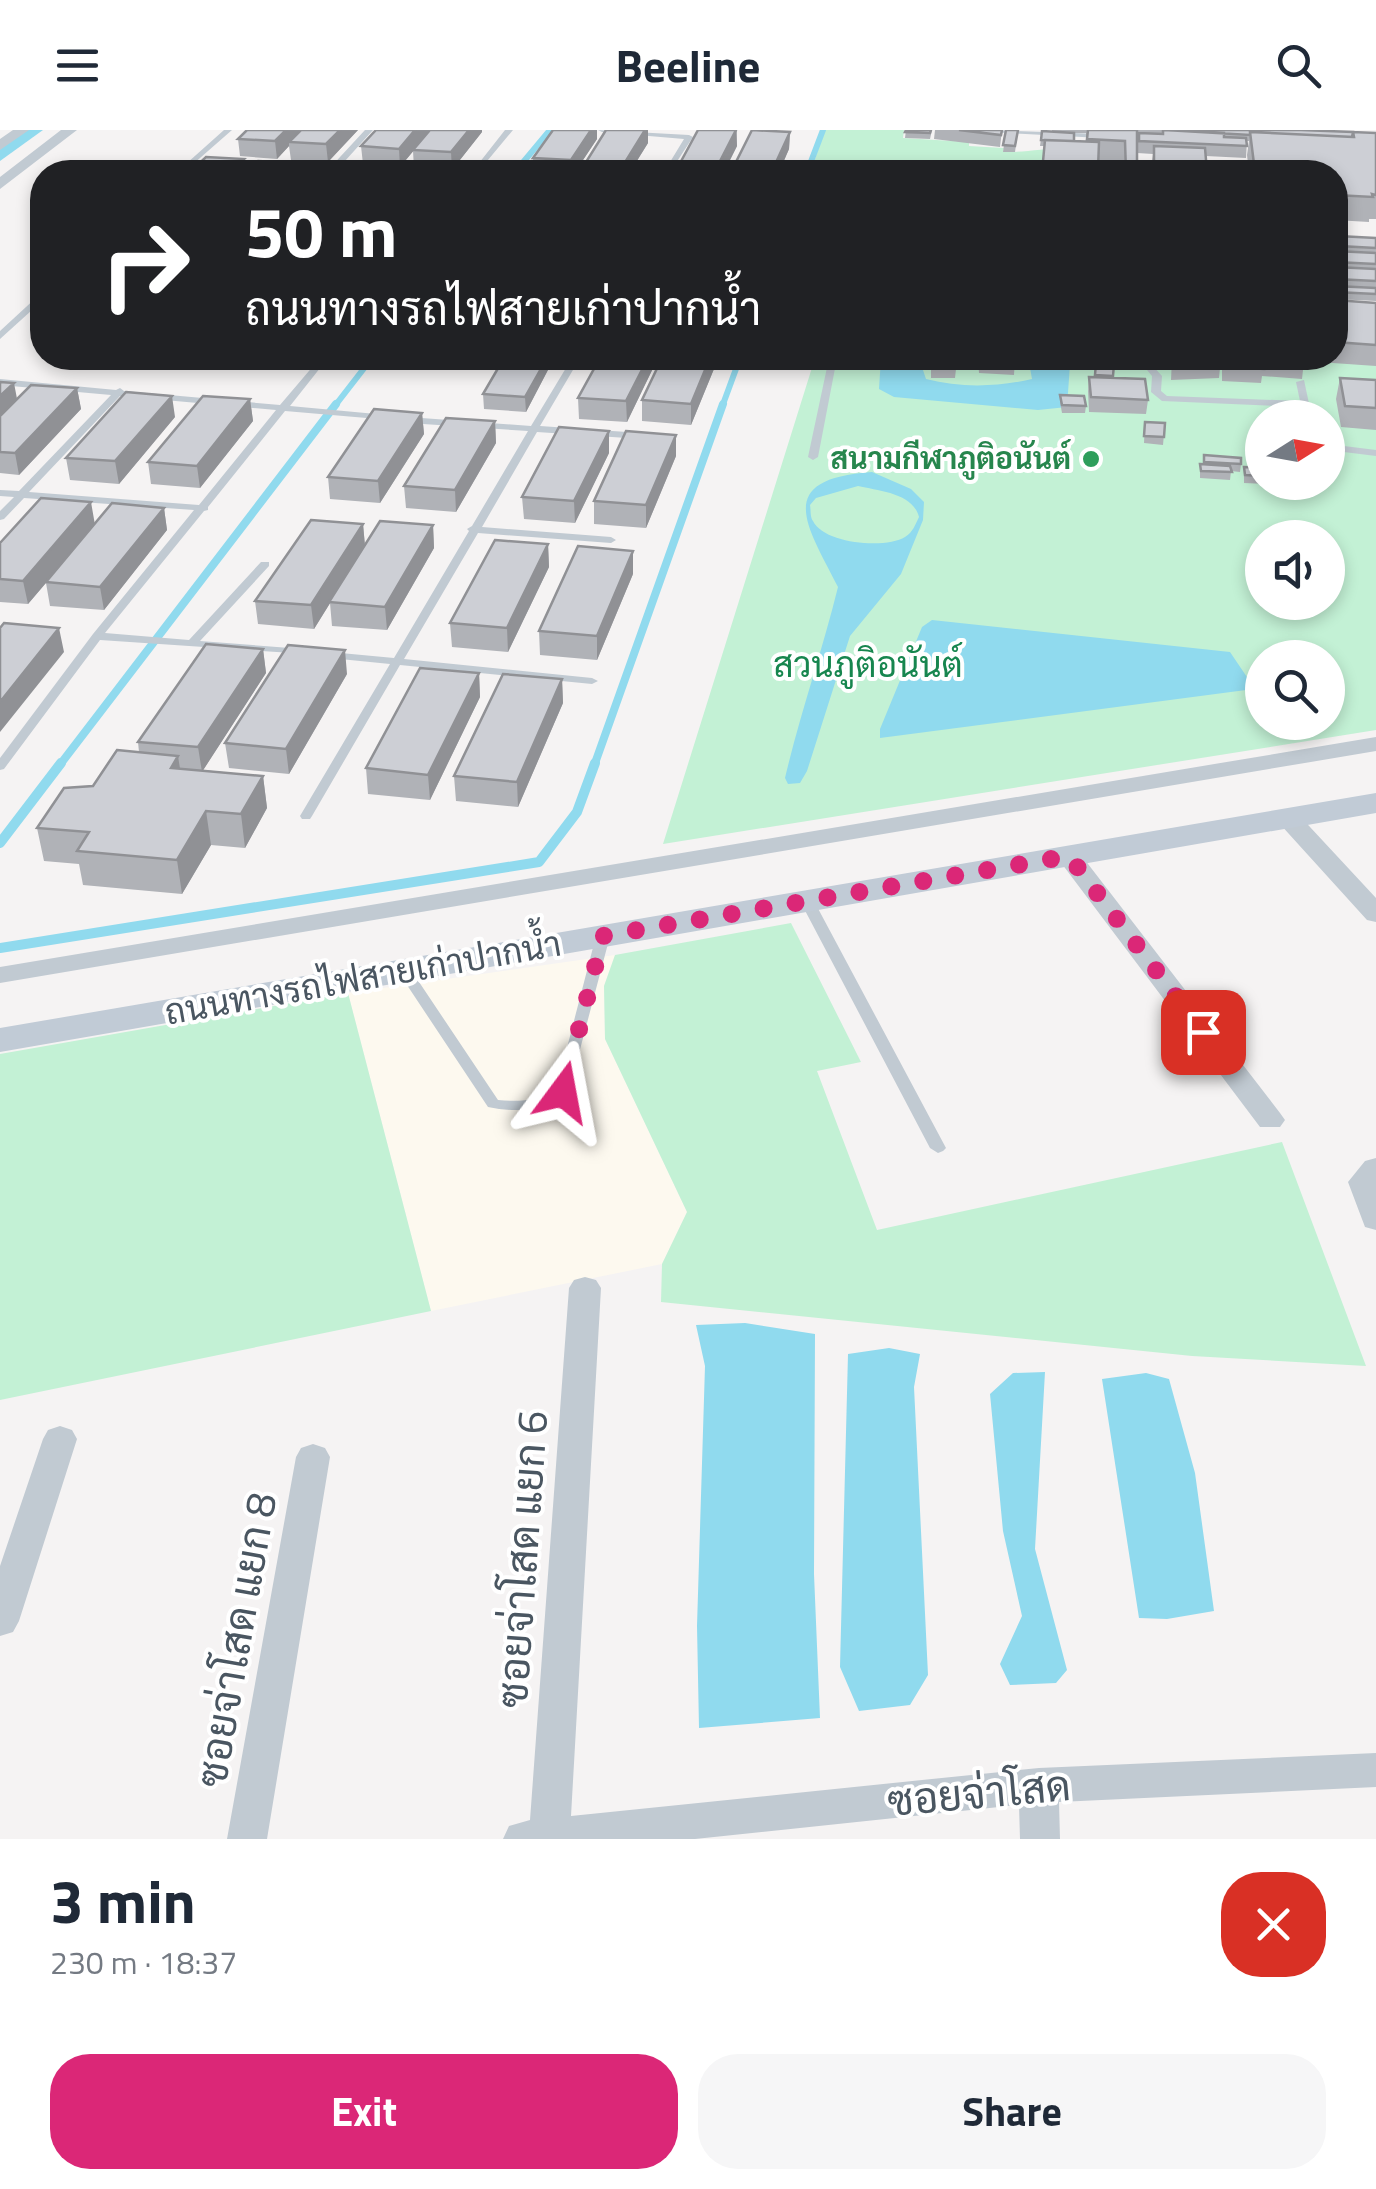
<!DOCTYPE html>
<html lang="en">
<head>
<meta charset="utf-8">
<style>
	:root { --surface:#fff; --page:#f6f6f7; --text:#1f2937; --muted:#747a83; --accent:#db2777 }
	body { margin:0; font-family:"Titillium Web",Sarabun,sans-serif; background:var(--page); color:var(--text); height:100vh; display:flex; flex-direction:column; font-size:38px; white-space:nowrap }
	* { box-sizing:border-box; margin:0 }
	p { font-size:32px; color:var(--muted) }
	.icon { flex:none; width:55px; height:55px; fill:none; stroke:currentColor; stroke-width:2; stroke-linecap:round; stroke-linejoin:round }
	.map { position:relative; height:1709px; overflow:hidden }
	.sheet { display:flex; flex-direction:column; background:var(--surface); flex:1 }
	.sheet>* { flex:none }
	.hud { position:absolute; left:30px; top:30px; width:1318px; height:210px; border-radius:40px; box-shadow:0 5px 15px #0003; background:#202124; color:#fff; overflow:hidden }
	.needle { width:65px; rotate:79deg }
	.tools { position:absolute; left:1245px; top:270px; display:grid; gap:20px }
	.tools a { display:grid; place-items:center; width:100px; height:100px; border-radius:50%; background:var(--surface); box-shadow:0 5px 15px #0003; font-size:50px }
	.pin { position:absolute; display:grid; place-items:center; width:85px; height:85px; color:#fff; margin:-42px; border-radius:20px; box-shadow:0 5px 15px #0006 }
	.me { position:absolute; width:110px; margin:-55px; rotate:13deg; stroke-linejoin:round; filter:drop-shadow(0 0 8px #0008) }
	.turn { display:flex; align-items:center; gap:35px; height:210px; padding:0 50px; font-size:45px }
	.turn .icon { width:130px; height:130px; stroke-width:2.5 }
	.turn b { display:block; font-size:70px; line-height:85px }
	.round { display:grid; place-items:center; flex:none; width:105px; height:105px; border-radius:40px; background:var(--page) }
	.overview { display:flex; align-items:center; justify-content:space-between; height:170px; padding:0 50px }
	h1 { font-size:60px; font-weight:700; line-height:75px }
	.cta { display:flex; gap:20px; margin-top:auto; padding:20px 50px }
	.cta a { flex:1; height:115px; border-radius:40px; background:var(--accent); color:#fff; font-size:40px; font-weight:700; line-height:115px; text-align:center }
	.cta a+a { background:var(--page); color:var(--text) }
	header { display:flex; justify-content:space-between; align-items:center; height:130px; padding:0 50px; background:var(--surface); font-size:45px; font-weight:700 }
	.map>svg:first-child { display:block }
	.commercial { fill:#fdf9ef }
	.green { fill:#c3f1d5; fill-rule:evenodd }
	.water { fill:#90daee; fill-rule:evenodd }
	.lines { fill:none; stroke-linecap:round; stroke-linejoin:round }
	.stream-far2 { stroke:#90daee; stroke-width:6 }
	.stream-far1 { stroke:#90daee; stroke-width:8 }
	.stream { stroke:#90daee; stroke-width:10 }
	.canal { fill:#90daee; fill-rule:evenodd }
	.service { fill:#c1cad2; fill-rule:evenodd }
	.minor { fill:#c1cad2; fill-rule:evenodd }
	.secondary { fill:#c1cbd6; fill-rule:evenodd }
	.wall { fill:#b0b2b7; fill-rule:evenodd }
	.shaded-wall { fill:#909195 }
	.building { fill:#cdcfd5; stroke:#909195; stroke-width:2.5 }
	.route { stroke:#db2777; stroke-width:18; stroke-dasharray:0 32.4 }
	.leisure-dot { fill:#2e9e5b; stroke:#fff; stroke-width:4 }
	.labels { text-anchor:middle; stroke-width:8; stroke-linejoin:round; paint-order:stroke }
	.far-leisure-label { font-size:30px; font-weight:bold; fill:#27864d; stroke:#fff; text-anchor:end }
	.park-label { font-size:35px; fill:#17864f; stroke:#fff }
	.street-label { font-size:35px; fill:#4a5661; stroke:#fff }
	.near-street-label { font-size:42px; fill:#4a5661; stroke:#fff }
</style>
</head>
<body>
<header><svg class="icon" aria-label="menu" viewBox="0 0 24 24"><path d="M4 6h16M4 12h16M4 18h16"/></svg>Beeline<svg class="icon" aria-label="search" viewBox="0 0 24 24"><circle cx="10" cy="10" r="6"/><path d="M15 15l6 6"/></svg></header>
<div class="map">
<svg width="1376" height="1709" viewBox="0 0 1376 1709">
	<rect width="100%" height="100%" fill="#f5f3f3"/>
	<path class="commercial" d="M615,825L604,856L605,909L687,1082L662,1134L431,1181L348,863Z"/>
	<path class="green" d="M824,0H904L903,8L969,12V16L1004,18L1003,22C1023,23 1048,17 1072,18L1073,32L1123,35V42H1020V36L931,30L912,38L911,42H811Z
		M1376,173V600L663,714L815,228H1335ZM1262,288H1328V352H1262ZM1262,408H1328V472H1262ZM1262,528H1328V592H1262Z
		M791,793L861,932L817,941L877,1100L1282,1012L1366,1236L1192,1226L661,1172L662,1134L687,1082L605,909L604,856L615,825Z
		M348,863L431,1181L0,1270V924Z"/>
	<path class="water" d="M931,30L1020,36V42H911L919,31Z
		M881,228H919L926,249C960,258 998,257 1032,249L1029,232L1051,228L1070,234L1067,277L1038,280L894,267L879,259Z
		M872,342L911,359L924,372L923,390L901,444L850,506L807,641L800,653L788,654L785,648C800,584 822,522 838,457C806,394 773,349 872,342ZM858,356C879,361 913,363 919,387C915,395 913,402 905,407C886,419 824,414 813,391C810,387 811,381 810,375L816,368Z
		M932,490L1230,522L1251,553L1246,560L880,608V599L922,497Z
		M745,1193L815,1204L814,1444L820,1588L699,1598L697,1496L705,1236L696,1195Z
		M889,1218L920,1224L914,1257L928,1545L910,1575L859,1581L840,1537L848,1224Z
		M1045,1242L1035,1419L1067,1540L1056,1553L1010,1555L1000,1534L1022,1486L1003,1401L990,1264L1013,1243Z
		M1146,1243L1169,1249L1195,1343L1214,1481L1167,1489L1139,1488L1102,1249Z"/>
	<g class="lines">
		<path class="stream-far2" d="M515,42L550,0
			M807,42L823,0
			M334,277L372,228
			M722,277L740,228"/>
		<path class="stream-far1" d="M59,636L336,274
			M594,636L723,274"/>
		<path class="stream" d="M0,713L61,633
			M0,818L539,732L577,682L595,633"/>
		<path class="canal" d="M24,0H43L0,31V18Z"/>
		<path class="service" d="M224,0H232L184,42H177Z
			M365,0H373L335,42L230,37L226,35L230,33L328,40Z
			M505,0H513L478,42H472Z
			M598,0L689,5L693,7L670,42H664L684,9L602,2Z
			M986,0L1101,4L1105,6L1101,8L990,2Z
			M1335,105L1376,108V112L1335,109Z
			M39,165H42V171L0,209V201Z
			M320,228H328L290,276L387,285L390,286V290L285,281L208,377V380L204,381L105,503L189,510L261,432H269V436L200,511L303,519L309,522L307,524L100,510L4,639L0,640V628L93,504L194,380L24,368L4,389L0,390V381L14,367L0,366V360L19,361L111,265L0,255V249L116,260L120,258L124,261L280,275ZM120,266L276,280L199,375L29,362Z
			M572,228H580L540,296L627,302L632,305L627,308L537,302L482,397L611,407L616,410L611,413L478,403L404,529L592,548L598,551L592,554L400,535L312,686L310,689H302L300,686L390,534L330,528L324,525L330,522L394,528L469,401L467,399L472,396L528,301L408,293L403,290L408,287L531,296Z
			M829,228H837L818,327L813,330L808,327Z
			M1096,228L1153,236L1162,246L1161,261L1167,266L1300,271L1296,252L1304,250L1312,288H1302L1300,277L1162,271L1151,262L1152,246L1147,240L1093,233L1092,231Z
			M1328,314L1376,320V326L1328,320Z
			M807,767L814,771L946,1018L943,1021L938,1023L930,1018L800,771Z
			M603,802L610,806L568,965C544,981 516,983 488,977L397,840L404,836L409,837L498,970C519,972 538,971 556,960L596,806Z"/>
		<path class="minor" d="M13,0H29L0,20V9Z
			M61,0H77L0,59V47Z
			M1376,607V621L0,853V837Z
			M1288,681L1297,683L1376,768V792L1367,790L1279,693L1276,688L1279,683Z
			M1069,718L1078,721L1280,983L1285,990L1280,997H1260L1056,726Z
			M1376,1028V1100L1365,1097L1348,1052L1365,1031Z
			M585,1147L596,1150L601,1158L571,1686L1039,1638L1376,1623V1657L1059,1672L1060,1709H1020L1019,1675L695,1709H503L509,1696L530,1690L569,1158L574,1150Z
			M60,1296L72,1300L77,1309L19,1491L13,1502L0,1506V1436L43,1309L48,1300Z
			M313,1314L325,1318L330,1327L267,1709H227L296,1327L301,1318Z"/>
		<path class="secondary" d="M1376,663V683L0,922V898Z"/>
	</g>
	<path class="wall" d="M247,0H358L328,32L291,30L289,16L277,29L240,26L238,9Z
		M553,0H597V9L575,42H533V28Z
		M606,0H648V13L630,42H586V32Z
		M737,0V16L724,42H679V35Z
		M906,0H932L930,9L905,8Z
		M935,0H1002L1000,17L934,9Z
		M1006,0H1018L1015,22H1003Z
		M1052,0H1301L1376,3V89H1369V92L1335,90V42H1249L1247,25L1249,11H1247L1246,28L1206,26L1207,42H1123V35L1098,33V42H1042L1044,16H1040L1042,1H1052ZM1074,3H1086V12L1074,11ZM1137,6H1138L1137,23L1153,24L1151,37L1137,34Z
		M482,2L452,40L414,38L413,21L400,37L363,34L361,16Z
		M790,2L789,19L779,42H733V38Z
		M1338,106L1376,108V171L1335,169V121H1338L1336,112Z
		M1335,170L1376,173V236L1304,231L1302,249L1262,246L1261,253L1222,251V228H1335Z
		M549,228V238L526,282L484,279L483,264Z
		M662,228H716V234L691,295L642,291V270Z
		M931,228H975L974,240L956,239L955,248H931Z
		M978,228H1015L1014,245L979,243Z
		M1172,228H1221L1219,248L1171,250Z
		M656,232L627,292L579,289L578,268Z
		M1096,233L1114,234L1113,248L1148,270L1146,284L1089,282L1088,261L1089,247H1094Z
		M1340,248L1376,250V300L1341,297L1336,269Z
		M0,252L17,269L77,258L81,279L19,345L0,343Z
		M1060,265L1086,276L1085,283H1062L1060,272Z
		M250,269L253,291L200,358L151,354L148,332Z
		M422,283L424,304L380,373L330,369L328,347Z
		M175,287L119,354L70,350L66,328Z
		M495,291L496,313L456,382L406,378L404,356Z
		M1145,292L1165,293L1163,315L1144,313Z
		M609,301V323L575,393L524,389L522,367Z
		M676,305V326L646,398L594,394V371Z
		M1249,324H1262V352H1287V355L1244,353V337H1251L1248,332Z
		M1204,325L1241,334L1240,342L1231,341L1230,350L1200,348V334L1203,335Z
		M164,378L167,400L104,480L50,476L46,453L28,474L0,472V413L95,394Z
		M363,394L365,415L433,395L434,418L387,500L332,496L330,473L314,499L258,494L255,471Z
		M548,414L549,437L508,522L452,517L450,493Z
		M633,444L597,530L540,525L539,501Z
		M263,519L266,543L203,640L263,646L267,678L245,718L211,715L182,764L83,755L79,734L44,731L37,698L139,622L138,612Z
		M479,543L480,567L430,670L368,664L366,638Z
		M347,544L289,644L229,638L225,613Z
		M562,549L563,573L518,677L456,671L454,646Z"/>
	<path class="shaded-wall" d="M286,0H305L289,12V16L277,29L275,11Z
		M340,0H358L328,32L326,14Z
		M415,0H431L400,37L399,19Z
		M469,0H482V2L452,40L451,22Z
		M591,0H597V9L575,42H571V30Z
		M645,0H648V13L630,42H625L624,34Z
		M736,0L737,16L724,42H717V37Z
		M790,2L789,19L779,42H772Z
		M244,29L245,42H230Z
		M296,33L297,42H287Z
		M547,228H549V238L526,282L525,267Z
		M648,228H656V232L627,292L626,271Z
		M710,228H716V234L691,295V274Z
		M14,253L18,274L0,292V266Z
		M77,258L81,279L19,345L15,323Z
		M172,266L175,287L119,354L115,331Z
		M250,269L253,291L200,358L197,336Z
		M422,283L424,304L380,373L378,351Z
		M495,291L496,313L456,382L455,360Z
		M609,301V323L575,393L574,371Z
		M676,305V326L646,398V375Z
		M91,372L95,395L28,474L23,451Z
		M164,378L167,400L104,480L100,457Z
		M363,394L365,417L314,499L311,475Z
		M433,395L434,418L387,500L385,477Z
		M548,414L549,437L508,522L507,498Z
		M633,421V444L597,530V506Z
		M59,498L64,522L0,602V572Z
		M263,519L266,543L202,642L198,617Z
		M345,520L347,544L289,644L286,619Z
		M479,543L480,567L430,670L428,645Z
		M562,549L563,573L518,677L517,652Z
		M178,626L183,658L171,638Z
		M263,646L267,678L245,718L241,684Z
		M206,681L211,715L182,764L177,730Z"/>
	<path class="building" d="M247,0H286L275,11L238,9Z
		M301,0H340L326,14L289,12Z
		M376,0H415L399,19L361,16Z
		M430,0H469L451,22L413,20Z
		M553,0H591L571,30L533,28Z
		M606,0H645L624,34L586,32Z
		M698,0H736L717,37L679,35Z
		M752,0L790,2L772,41L733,38Z
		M906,0H931L930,3L905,2Z
		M959,0H1002L1001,5Z
		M1006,0H1018L1015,16L1003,15Z
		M1088,0H1137V34L1145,37H1154V16L1205,18L1207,42H1126L1125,11L1087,9Z
		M1163,0L1224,3V7L1246,8L1247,16L1139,11V3L1163,4Z
		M1165,0H1301L1353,2L1352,7L1250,2V5Z
		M1042,1L1074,3V11L1041,10Z
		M1250,2L1354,7L1353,2L1376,3V65L1372,64L1373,67L1335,65V42H1255Z
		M1045,10L1099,12L1098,39L1093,38V42H1042Z
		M206,27L244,29L230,42H190Z
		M258,31L296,33L287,42H246Z
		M882,32L910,34L909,42H880Z
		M353,38L392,40L389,42H349Z
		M1338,106L1376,108V118L1339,116Z
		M1335,121L1376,123V134L1335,132Z
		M1335,137L1376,139V151L1335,149Z
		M1335,156L1376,158V164L1335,162Z
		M1335,170L1376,173V215L1335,212Z
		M504,228H547L525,267L483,264Z
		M600,228H648L626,271L578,268Z
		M662,228H710L691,274L642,270Z
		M932,228H956V234L932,233Z
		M980,228H1015L1016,231L980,229Z
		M1173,228H1221V234L1173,235Z
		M1223,228H1303L1304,235L1263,232L1264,239L1224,237Z
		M1096,233L1114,234L1113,246L1095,245Z
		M1089,247L1145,249L1148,270L1091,267Z
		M1340,248L1376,250V278L1345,276Z
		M0,252L14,253L0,266Z
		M31,255L77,258L15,323L0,322V286Z
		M126,262L172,266L115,331L66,328Z
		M1060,265L1084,266L1086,276L1062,275Z
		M203,266L250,269L197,336L148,332Z
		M374,279L422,283L378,351L328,347Z
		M446,288L495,291L455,360L404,356Z
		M1145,292L1165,293L1164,307L1144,306Z
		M559,297L609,301L574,371L522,367Z
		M626,301L676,305L646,375L594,371Z
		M1249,324H1262V330H1253Z
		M1204,325L1241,328V334L1204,332Z
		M1200,334L1230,336L1232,342L1201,341Z
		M1244,337L1262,338V346L1245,345Z
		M41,368L91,372L23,451L0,449V413Z
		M112,373L164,378L100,457L46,452Z
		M311,390L363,394L311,475L255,471Z
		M380,391L433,395L385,477L329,472Z
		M495,410L548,414L507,498L450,493Z
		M578,416L633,421L597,506L539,501Z
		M4,493L59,498L0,572V498Z
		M206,514L263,519L198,617L138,612Z
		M288,515L345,520L286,619L225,613Z
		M420,538L479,543L428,645L366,638Z
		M503,544L562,549L517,652L454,646Z
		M117,620L178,626L171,638L263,646L241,684L206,681L177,730L77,721L89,702L37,698L64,658L93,656Z"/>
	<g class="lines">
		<path class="route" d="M563,962L603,806L1069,726L1203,902"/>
	</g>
	<circle class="leisure-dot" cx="1091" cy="329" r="10"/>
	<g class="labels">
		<g class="far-leisure-label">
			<text x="1071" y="339">สนามกีฬาภูติอนันต์</text>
		</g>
		<g class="park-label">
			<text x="868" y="547">สวนภูติอนันต์</text>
		</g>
		<g class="street-label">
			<text transform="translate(363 848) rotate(-10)" y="12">ถนนทางรถไฟสายเก่าปากน้ำ</text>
		</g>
		<g class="near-street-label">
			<text transform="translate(522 1429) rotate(-86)" y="15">ซอยจ่าโสด แยก 6</text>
			<text transform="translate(236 1510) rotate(-80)" y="15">ซอยจ่าโสด แยก 8</text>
			<text transform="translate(979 1663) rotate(-5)" y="15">ซอยจ่าโสด</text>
		</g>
	</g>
</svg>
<div class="tools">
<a><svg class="needle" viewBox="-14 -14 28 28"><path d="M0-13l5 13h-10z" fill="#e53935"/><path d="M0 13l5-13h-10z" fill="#747a83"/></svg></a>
<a><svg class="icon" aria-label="sound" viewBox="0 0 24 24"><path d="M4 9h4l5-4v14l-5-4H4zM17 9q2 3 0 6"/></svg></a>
<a><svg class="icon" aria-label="search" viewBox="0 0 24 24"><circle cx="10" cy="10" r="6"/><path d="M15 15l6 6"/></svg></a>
</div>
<div class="pin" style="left:1203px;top:902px;background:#d93025"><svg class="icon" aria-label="arrive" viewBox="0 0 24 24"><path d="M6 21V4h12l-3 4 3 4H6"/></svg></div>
<svg class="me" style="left:563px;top:962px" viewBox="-20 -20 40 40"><path d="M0-17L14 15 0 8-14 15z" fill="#db2777" stroke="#fff" stroke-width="4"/></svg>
<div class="hud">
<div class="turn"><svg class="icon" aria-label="right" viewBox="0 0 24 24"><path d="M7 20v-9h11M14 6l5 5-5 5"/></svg><div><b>50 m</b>ถนนทางรถไฟสายเก่าปากน้ำ</div></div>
</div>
</div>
<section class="sheet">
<div class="overview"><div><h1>3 min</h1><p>230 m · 18:37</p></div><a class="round" style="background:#d93025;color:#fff"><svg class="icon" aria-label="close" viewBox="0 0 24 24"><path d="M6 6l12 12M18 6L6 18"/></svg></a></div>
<div class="cta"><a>Exit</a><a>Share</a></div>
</section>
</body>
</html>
